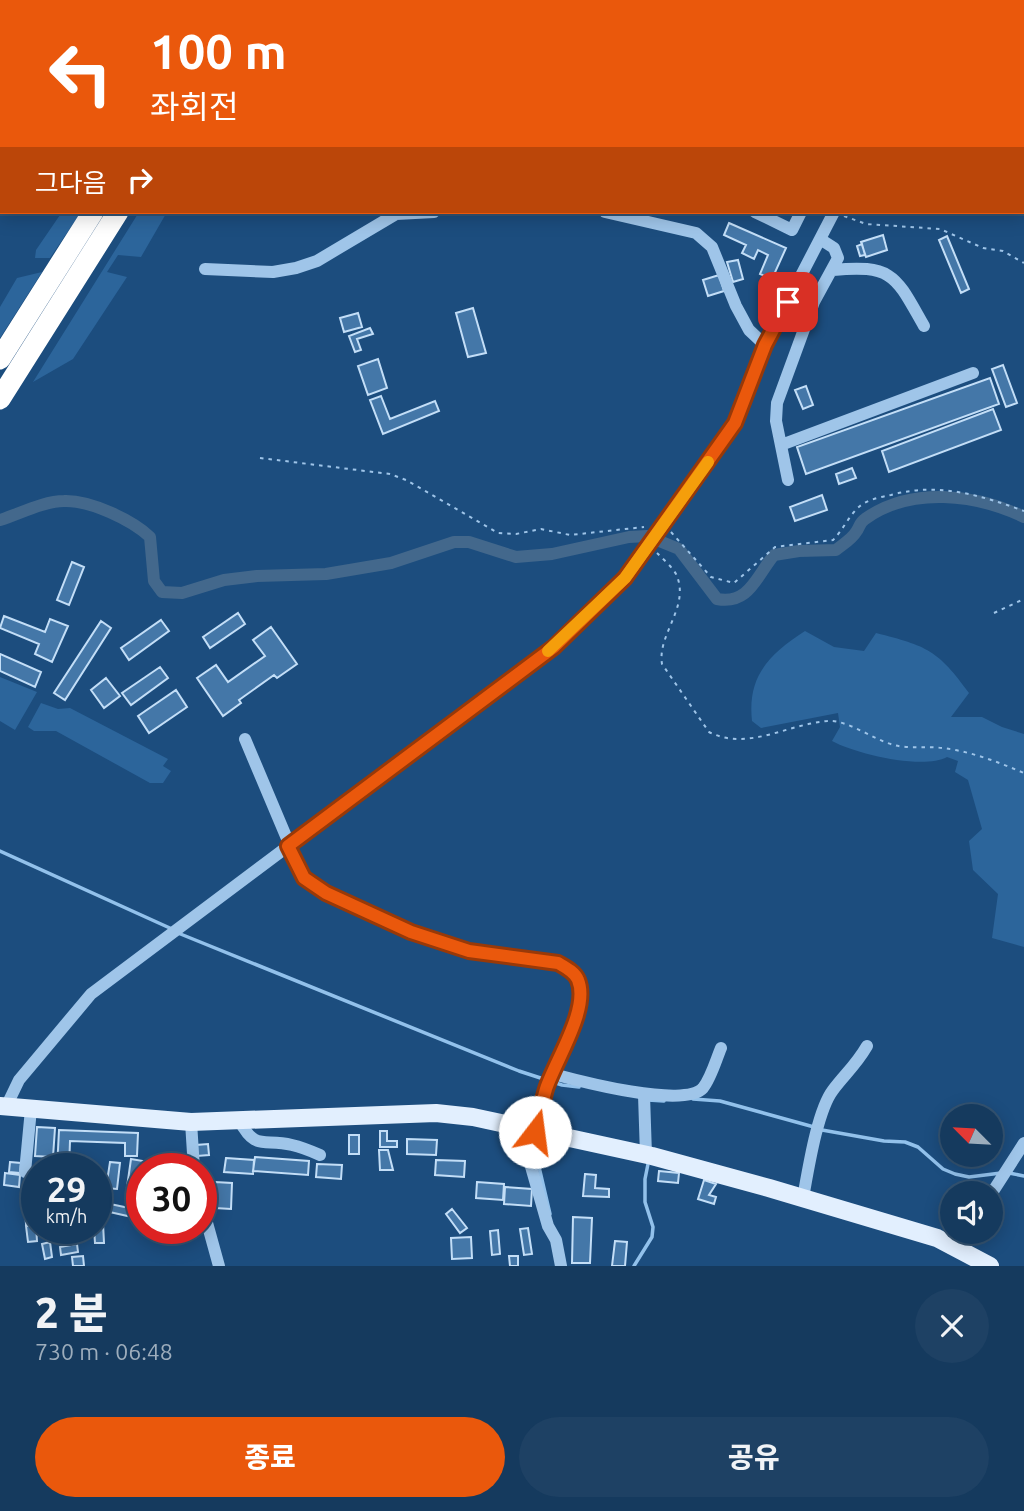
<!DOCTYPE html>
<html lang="ko">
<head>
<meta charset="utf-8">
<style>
	:root { --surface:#153a5e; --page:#1e4164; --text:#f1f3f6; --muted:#9dadbc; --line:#345473; --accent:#ea580c }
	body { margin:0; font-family:Ubuntu,"Noto Sans KR",sans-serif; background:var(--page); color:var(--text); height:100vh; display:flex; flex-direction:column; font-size:26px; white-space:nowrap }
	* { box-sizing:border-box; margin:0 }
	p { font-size:23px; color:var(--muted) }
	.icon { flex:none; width:38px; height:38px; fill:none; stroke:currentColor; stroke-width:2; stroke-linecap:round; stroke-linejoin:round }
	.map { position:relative; height:1266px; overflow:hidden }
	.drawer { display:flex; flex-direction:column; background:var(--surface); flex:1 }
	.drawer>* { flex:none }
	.top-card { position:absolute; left:0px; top:0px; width:1026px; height:214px; box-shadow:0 4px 18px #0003,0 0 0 2px var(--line); background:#ea580c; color:#fff; overflow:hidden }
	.needle { width:46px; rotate:294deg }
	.controls { position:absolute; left:940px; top:1104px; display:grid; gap:14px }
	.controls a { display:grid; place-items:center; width:63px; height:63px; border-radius:50%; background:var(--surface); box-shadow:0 4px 18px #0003,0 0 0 2px var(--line); font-size:35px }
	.speed { position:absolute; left:21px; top:1153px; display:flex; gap:14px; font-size:35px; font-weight:700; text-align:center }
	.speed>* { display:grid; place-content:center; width:91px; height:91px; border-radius:50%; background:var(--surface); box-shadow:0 4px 18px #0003,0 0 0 2px var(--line); line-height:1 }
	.speed small { font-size:18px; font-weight:400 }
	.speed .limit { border:10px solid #d22; background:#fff; color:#111 }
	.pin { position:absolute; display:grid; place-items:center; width:60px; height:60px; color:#fff; margin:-30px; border-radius:14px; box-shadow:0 4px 10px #0006 }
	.me { position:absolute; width:77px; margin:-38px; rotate:15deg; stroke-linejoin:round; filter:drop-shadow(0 0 5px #0008) }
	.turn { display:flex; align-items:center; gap:24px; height:147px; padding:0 35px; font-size:32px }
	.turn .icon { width:91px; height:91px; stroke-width:2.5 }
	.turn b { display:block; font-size:49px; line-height:60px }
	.then { display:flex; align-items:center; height:66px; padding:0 35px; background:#0003; gap:14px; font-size:26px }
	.round { display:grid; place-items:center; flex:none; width:74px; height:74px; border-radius:37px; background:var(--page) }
	.headline { display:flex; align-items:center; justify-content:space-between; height:119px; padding:0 35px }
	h1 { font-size:42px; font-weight:800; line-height:52px }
	.primary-button { display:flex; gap:14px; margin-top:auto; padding:14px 35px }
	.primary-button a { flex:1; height:80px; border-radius:42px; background:var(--accent); color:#fff; font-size:28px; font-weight:800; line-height:80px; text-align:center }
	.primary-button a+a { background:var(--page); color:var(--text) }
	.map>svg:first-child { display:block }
	.green { fill:#2c659b }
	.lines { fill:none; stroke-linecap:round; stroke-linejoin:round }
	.stream { stroke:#92c1eb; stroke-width:3.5 }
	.canal { stroke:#43688c; stroke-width:12 }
	.building { fill:#4477a8; stroke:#c3def7; stroke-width:2 }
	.path { stroke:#9fc5e9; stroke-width:2; stroke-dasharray:3.5 5; stroke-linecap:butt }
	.minor { stroke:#9fc5e9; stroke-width:12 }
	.major { stroke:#e2effe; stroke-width:18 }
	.highway { stroke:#fff; stroke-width:21 }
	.route-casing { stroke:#983908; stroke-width:18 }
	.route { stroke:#ea580c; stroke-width:12 }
	.slow { stroke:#f59e0b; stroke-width:12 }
</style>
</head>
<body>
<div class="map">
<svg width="1024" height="1266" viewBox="0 0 1024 1266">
	<rect width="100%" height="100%" fill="#1c4d7e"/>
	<path class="green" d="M62,212H81L50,258H35L36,250Z
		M139,212H167L141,257L118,255L107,272L127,277L73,359L33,382Z
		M42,272L0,338V307L17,278Z
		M805,631L834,647L864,651L876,633C927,646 938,650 969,693L951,717H982L1002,727L1024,734V947L992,938L998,894L973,870L969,841L982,829L968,780L955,772L958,761L947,757C923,770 856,754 832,741L840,727L838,713L761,728L752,721C747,675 770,654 805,631Z
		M0,677L37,692L15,730L0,721Z
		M41,703L58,709L70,708L168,759L163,766L171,771L163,783H150L56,731H34L28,727Z"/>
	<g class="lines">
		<path class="stream" d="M0,851L172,929
			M178,933L519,1071L562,1085L579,1087
			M693,1099L720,1101L814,1127
			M648,1100L664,1101
			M822,1130L884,1141L905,1142L918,1147L943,1169L955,1174L969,1177L1001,1173
			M532,1137L550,1214
			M1009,1173L1024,1176
			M634,1266L652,1237L653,1227L645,1202V1179L649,1159"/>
		<path class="canal" d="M0,520C19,514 44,501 64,501C90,500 132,520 150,537L154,581L162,592L182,593L224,580L257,576L326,574L391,563L454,542H469L516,557L552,554L629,537L647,536L679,549L717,599C749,605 756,577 774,555L799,551L836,550C842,545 852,539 856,532C860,527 859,523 865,519C911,486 976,494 1024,517"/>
	</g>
	<path class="building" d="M729,223L786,248L772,279L760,274L768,255L758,250L754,259L742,253L746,245L724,235Z
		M883,235L887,250L866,257L861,242Z
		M947,236L969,289L961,293L939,240Z
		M862,244L865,255L860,256L857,246Z
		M738,260L743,279L733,282L727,262Z
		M719,275L724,291L708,296L703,280Z
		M473,308L486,353L468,357L456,313Z
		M358,313L362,327L344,332L340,318Z
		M370,328L373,334L357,339L361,350L355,352L349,336Z
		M378,359L387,388L368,395L358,366Z
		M1003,365L1017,403L1006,407L992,369Z
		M990,378L999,404L806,474L797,447Z
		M806,386L813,405L803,409L795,390Z
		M381,396L390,419L435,401L439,411L383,434L370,400Z
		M993,409L1001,430L889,472L882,451Z
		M852,468L856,478L839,484L836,474Z
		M822,495L827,510L795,521L790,507Z
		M72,562L84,567L69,605L57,600Z
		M238,613L245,624L210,648L203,637Z
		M4,616L45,632L50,619L68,626L52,662L35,654L39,644L0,628Z
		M161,620L169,631L129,660L121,648Z
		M101,621L111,628L65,700L54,693Z
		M271,627L297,664L277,678L274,675L239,700L241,703L223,716L197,678L216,665L228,682L265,656L253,640Z
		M0,654L41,672L35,687L0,671Z
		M160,667L168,678L131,705L122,693Z
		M106,678L120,696L104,708L91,690Z
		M176,690L187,707L149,733L138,716Z
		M37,1127L55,1128L53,1157L35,1156Z
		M59,1130L138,1133L137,1156H125V1143L70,1141L69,1169H57Z
		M380,1131H387V1141H397V1147H380Z
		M349,1135H359V1154H349Z
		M407,1139L437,1140L436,1155L407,1154Z
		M208,1144L209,1155L197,1156L196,1145Z
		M379,1150H388L393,1170H380Z
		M255,1157L309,1161L308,1175L253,1171Z
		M226,1158L254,1160L253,1174L224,1172Z
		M131,1159L143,1161L139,1188L127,1187Z
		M436,1160L465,1161L464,1177L435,1175Z
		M10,1162L21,1163L20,1173L9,1172Z
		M110,1162L120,1163L117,1189L106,1188Z
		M79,1163L92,1164V1169H79Z
		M317,1164L342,1165L341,1179L316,1177Z
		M659,1171L679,1173L678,1183L658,1181Z
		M5,1173L20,1175L19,1187L4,1185Z
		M585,1174L596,1175L595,1188L609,1189V1197L583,1196Z
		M30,1176L37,1178V1186L30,1202L23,1200Z
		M704,1180L716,1184L709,1195L716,1197L714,1204L698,1199Z
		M215,1182L232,1183L231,1209L215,1208Z
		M477,1182L504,1184L503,1200L476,1198Z
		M505,1187L532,1189L531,1206L504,1204Z
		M96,1201L134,1209L132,1217L96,1209Z
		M452,1209L467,1228L460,1233L446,1214Z
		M33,1210L34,1223L26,1224L25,1211Z
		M573,1217L592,1218L590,1263H572Z
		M103,1223L104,1243H95L94,1228L96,1224Z
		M36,1225L37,1241L28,1242L26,1226Z
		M528,1228L532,1254L524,1255L520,1229Z
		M498,1230L500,1254L492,1255L490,1231Z
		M471,1237L472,1258L452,1259L451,1238Z
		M615,1241L627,1242L625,1266H612Z
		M50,1242L52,1257L45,1259L42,1244Z
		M77,1244L78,1252L61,1255L60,1247Z
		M83,1256L84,1266H73L72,1257Z
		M509,1256H518V1266H510Z"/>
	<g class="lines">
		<path class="path" d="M844,216L866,224L940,229L983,248L1003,251L1024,263
			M260,458L390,474L406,480L498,533L516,534L541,529L570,535L644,527
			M671,532L711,577L734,583L775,547L833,540C843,530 850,514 860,506C869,499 881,497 891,495C938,482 980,495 1024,511
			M657,553C663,559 672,567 676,574C691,606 657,634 662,664L709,732C748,752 789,723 829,721C848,720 874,740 894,745C909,749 927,746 942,748C970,751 998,762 1024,773
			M994,613L1024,599"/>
		<path class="minor" d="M174,2L175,0
			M936,2L937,0
			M0,103H2
			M605,212L696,233L712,247L736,306L749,330L765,345
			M755,212L792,230L801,212
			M205,269L273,272L296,268L317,261L396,214L434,212
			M833,270C894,264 896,277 924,326
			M781,445L973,373
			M788,480L776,421L777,403L814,302L838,258L834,248L820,239
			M245,739L304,879L326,893L441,944L512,958L558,963L578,980L580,993L576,1017L547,1088L535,1132
			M553,1074C579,1081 685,1109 703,1088C711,1078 716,1060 721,1048
			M644,1095L646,1155
			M6,1107L19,1080L91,994L554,647L625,578L735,423L765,345L834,212
			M239,1120C256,1152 263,1138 292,1145C301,1147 311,1151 320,1155
			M191,1122L194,1169
			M520,1128L548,1226L556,1240L561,1266
			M25,1172L31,1109
			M990,1196L1024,1143
			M803,1198C808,1171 817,1111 833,1090C845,1074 856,1065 867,1046
			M201,1201L219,1266
			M956,1248L967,1232"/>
		<path class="major" d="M0,1106L191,1122L436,1113L473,1117L652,1156L769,1188L937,1238L990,1266"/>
		<path class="highway" d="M226,2L227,0
			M251,2L252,0
			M0,359L93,212
			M0,399L118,212"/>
	</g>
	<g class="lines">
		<g class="route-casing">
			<path id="route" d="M535,1132C539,1118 542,1103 546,1089C555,1061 590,1009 578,980C575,972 565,967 558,963L469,951L411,932L326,893L304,878L288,846L554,647L625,578L735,423L765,345L788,302"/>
		</g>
		<use href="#route" class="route"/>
		<path class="slow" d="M548,651L625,578L708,462"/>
	</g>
</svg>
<div class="controls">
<a><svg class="needle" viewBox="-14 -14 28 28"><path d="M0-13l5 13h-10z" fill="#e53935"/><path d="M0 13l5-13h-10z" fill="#9dadbc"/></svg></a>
<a><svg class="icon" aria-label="sound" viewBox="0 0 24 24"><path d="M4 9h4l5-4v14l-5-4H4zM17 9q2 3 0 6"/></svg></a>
</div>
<div class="speed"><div>29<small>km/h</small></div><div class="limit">30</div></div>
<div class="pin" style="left:788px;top:302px;background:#d93025"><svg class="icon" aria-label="arrive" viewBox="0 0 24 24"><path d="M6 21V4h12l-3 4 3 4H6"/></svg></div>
<svg class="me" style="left:535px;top:1132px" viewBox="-20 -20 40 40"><circle r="19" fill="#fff"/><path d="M0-13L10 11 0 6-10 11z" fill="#ea580c"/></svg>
<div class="top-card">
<div class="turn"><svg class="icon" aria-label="left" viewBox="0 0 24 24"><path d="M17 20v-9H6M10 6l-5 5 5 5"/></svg><div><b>100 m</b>좌회전</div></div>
<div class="then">그다음<svg class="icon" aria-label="right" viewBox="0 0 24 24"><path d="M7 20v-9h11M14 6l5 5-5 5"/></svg></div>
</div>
</div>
<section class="drawer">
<div class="headline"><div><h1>2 분</h1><p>730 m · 06:48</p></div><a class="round"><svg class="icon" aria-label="close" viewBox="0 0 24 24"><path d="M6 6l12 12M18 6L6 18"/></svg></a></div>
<div class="primary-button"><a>종료</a><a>공유</a></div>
</section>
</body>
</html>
